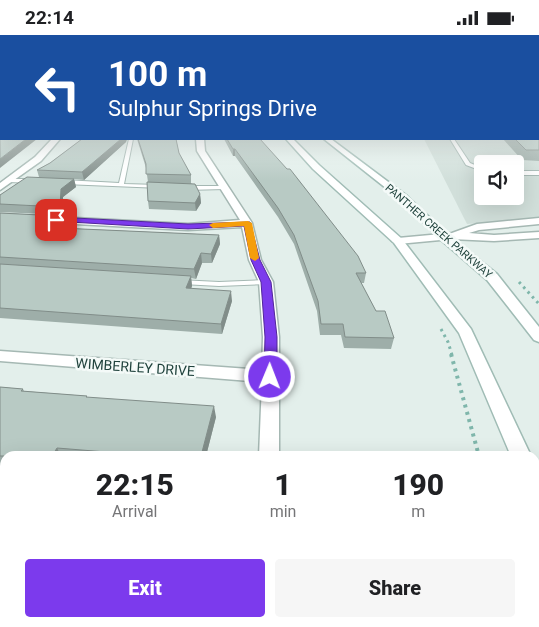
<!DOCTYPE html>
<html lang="en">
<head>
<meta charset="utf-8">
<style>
	:root { --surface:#fff; --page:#f6f6f6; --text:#202124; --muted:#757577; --accent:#7c3aed }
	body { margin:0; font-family:Roboto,sans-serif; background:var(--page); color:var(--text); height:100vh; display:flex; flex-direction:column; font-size:19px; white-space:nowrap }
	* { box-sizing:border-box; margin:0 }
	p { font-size:16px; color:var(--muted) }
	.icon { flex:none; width:28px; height:28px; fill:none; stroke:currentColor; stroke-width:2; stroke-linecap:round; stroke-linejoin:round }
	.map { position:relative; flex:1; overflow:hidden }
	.panel { position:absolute; left:0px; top:416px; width:540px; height:176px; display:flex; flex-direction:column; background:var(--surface); border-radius:15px 15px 0 0; box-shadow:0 5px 20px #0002 }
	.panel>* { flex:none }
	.hud { position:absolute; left:0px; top:0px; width:540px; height:105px; box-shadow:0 5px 20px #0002; background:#1a4fa0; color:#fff; overflow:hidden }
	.tools { position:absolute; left:474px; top:120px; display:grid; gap:10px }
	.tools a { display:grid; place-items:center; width:50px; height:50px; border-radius:5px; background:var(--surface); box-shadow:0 5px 20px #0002; font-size:25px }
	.pin { position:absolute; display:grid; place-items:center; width:42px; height:42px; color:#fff; margin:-21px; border-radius:10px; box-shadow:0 2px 8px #0006 }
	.me { position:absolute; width:55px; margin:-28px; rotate:1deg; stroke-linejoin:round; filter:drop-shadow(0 0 4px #0008) }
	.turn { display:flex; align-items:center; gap:18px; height:105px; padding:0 25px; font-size:22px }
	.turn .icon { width:65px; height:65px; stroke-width:2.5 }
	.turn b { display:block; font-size:35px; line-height:42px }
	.eta { display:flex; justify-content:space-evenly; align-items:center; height:85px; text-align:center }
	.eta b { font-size:30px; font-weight:800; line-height:35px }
	.action { display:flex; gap:10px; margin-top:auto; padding:10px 25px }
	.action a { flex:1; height:58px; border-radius:5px; background:var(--accent); color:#fff; font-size:20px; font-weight:800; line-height:58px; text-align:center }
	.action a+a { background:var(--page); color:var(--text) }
	.status { display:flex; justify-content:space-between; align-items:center; height:35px; padding:0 25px; background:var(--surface); direction:ltr }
	.status svg { height:14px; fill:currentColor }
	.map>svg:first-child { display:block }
	.built { fill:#d1dfda; fill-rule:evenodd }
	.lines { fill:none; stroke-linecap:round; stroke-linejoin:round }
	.service-casing { stroke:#a5b8b3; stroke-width:2 }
	.minor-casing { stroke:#a5b8b3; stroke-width:3 }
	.secondary-casing { stroke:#a0bcb5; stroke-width:3 }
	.path-far1 { stroke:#7fb6ab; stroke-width:3; stroke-dasharray:2.5 4; stroke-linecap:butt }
	.path { stroke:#7fb6ab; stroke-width:4; stroke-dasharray:3 4.5; stroke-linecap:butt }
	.service { fill:#fff; fill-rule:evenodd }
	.minor { fill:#fff; fill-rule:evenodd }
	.secondary { fill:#fff; fill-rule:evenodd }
	.wall { fill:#9eaea9 }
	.shaded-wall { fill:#818d89 }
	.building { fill:#b8cac4; stroke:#818d89 }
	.route { fill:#7c3aed; stroke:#51269a }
	.slow { fill:#f59e0b }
	.labels { text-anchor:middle; stroke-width:5; stroke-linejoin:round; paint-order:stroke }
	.far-street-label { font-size:11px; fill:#20433d; stroke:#f4faf8 }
	.street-label { font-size:14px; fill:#20433d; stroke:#f4faf8 }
</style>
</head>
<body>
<div class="status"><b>22:14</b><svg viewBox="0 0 49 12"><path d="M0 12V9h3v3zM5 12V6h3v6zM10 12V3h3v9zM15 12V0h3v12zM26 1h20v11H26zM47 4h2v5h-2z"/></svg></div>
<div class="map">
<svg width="539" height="592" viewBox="0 0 539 592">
	<rect width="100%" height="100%" fill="#e3efeb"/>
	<path class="built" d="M539,63V183L467,189L424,104H539ZM482,129H515V161H482Z"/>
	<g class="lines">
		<g class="service-casing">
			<path id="service" d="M129,104H133L124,149L159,150L161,151V153L64,149L61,147L64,145L119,148Z
				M450,104H454L470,128L482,133V136L466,130Z
				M515,136H539V140H515Z
				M7,144H31L34,146L31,148L9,147L7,146Z
				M223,151L225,152V154L186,155L183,153L186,151Z
				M179,245L219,247L266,245L270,247L266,249L219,251L182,249L178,247Z"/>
		</g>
		<g class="minor-casing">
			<path id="minor" d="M52,104H60L41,126L0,155V148L35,122Z
				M196,104H204L205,116L252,188L261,225L273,247L279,302V421H259L262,347L0,326V316L262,335L263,302L259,247L249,225L242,192L188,195L0,185V179L188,189L240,185L197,116Z
				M539,183V189L479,195L469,198L494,200L539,197V203L494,206L451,204L398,209L392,206L398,203L452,198L477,189Z
				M0,518L5,519V543L0,542Z
				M442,588H502L504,592H443Z"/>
		</g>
		<g class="secondary-casing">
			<path id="secondary" d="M286,104H293L319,130L402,204L471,294L531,421H511L459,298L394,208L313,134Z
				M324,104H331L407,161L448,200L497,239L539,292V307L534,305L487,245L440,204L401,165Z
				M535,445L539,446V473L535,471Z"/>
		</g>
		<path class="path-far1" d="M519,247L539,269
			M441,294L448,307L452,320"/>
		<path class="path" d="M451,319L479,421"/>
		<use href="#service" class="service"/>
		<use href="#minor" class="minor"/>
		<use href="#secondary" class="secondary"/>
	</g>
	<path class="wall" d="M539,63V126L522,125L503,104H539Z
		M82,104H127L126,107L84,145L74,144L76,152L63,162V180L0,177V160L39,142L37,135L50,128Z
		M137,104H176L179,118L191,140V148L200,159L201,168L196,176L149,174L148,166V147L146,133Z
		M224,104H255L366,238L364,248H361L376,276L394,303L391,314L344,313L341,300H320L317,276L294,209L278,182L235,121H233Z
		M0,178L59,181L62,190V193L219,200L220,209L212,228H202L196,244L191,243L192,251L191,254L232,266L222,299L0,283Z
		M0,352L23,354L24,356L87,361V363L216,382L206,421H5V432H0Z"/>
	<path class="shaded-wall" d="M26,104H37L0,133V124Z
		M121,104H127L126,107L84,145L82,137Z
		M233,114H235V121H233Z
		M74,144L76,152L63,162V180L60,172L61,154Z
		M200,159L201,168L196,176L195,168Z
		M59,181L62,190V202L59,193Z
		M219,200L220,209L212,228L211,219Z
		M201,218L202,228L196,244L194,234Z
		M191,241L192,251L187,264L186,253Z
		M231,256L232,266L222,299L221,289Z
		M214,371L216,382L206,421H201Z
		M57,413L61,421H52Z"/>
	<path class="building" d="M0,63H1V104H26L0,124Z
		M539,63V115H526L515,104H539Z
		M82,104H121L82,137L37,135L50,128Z
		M138,104H176L179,118L191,140L146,139V129Z
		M227,104H260L287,134H290L358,221L366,238H356L376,276H385L394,303L345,302L343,289H321L318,266L294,200L278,173L235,114H233Z
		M27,142L74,144L61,154L60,172L0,169V160Z
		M147,147L195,149L200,159L195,168L148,166Z
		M0,178L59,181V193L219,200L211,219L201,218L194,234L0,222Z
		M0,229L191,241L186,253L231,256L221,289L0,273Z
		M0,352L23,354L21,356L87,361L86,362L214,371L201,421H143V420L57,413L52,421H0Z"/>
	<linearGradient id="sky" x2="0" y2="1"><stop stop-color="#80bae2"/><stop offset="0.43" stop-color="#f2f8f6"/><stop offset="1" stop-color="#f2f8f6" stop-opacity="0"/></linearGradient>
	<rect width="539" height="146" fill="url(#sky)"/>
	<path class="route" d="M56,182L188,189L250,187L260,225L271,247L277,302V342L275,345H266L264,342L265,302L261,247L251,225L244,191L188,194L53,186L52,185Z"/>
	<path class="slow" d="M248,186L252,188L259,223L255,226L250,223L244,191L213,193L209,190L213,188Z"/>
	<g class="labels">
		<g class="far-street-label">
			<text transform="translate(439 196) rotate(41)" y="4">PANTHER CREEK PARKWAY</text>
		</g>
		<g class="street-label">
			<text transform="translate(135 332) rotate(4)" y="5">WIMBERLEY DRIVE</text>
		</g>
	</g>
</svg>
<div class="tools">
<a><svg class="icon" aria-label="sound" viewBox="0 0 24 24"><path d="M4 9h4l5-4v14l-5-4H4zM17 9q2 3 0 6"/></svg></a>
</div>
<div class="pin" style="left:56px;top:185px;background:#d93025"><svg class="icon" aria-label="arrive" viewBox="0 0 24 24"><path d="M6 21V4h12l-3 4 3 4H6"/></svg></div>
<svg class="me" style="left:270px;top:342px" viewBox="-20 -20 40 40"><circle r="17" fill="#7c3aed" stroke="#fff" stroke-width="3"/><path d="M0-11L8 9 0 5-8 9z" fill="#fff"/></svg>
<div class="hud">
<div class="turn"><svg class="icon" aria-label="left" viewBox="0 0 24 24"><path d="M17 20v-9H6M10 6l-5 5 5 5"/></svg><div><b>100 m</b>Sulphur Springs Drive</div></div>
</div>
<section class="panel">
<div class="eta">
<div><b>22:15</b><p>Arrival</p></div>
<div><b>1</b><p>min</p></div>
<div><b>190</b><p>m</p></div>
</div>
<div class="action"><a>Exit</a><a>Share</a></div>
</section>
</div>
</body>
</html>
